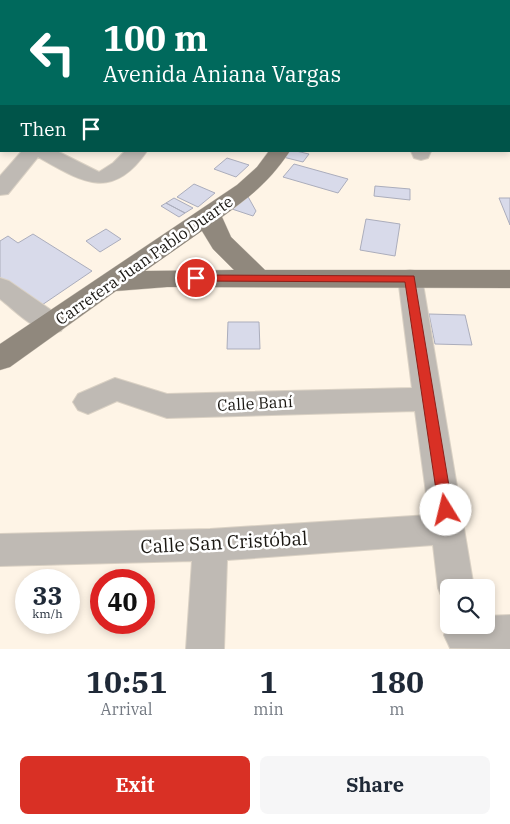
<!DOCTYPE html>
<html lang="en">
<head>
<meta charset="utf-8">
<style>
	:root { --surface:#fff; --page:#f6f6f7; --text:#1f2937; --muted:#747a83; --accent:#d93025 }
	body { margin:0; font-family:"IBM Plex Serif",serif; background:var(--page); color:var(--text); height:100vh; display:flex; flex-direction:column; font-size:19px; white-space:nowrap }
	* { box-sizing:border-box; margin:0 }
	p { font-size:16px; color:var(--muted) }
	.icon { flex:none; width:28px; height:28px; fill:none; stroke:currentColor; stroke-width:2; stroke-linecap:round; stroke-linejoin:round }
	.map { position:relative; height:649px; overflow:hidden }
	.panel { display:flex; flex-direction:column; background:var(--surface); flex:1 }
	.panel>* { flex:none }
	.guide { position:absolute; left:0px; top:0px; width:510px; height:152px; box-shadow:0 2px 8px #0003; background:#00695c; color:#fff; overflow:hidden }
	.fabs { position:absolute; left:440px; top:579px; display:grid; gap:10px }
	.fabs a { display:grid; place-items:center; width:55px; height:55px; border-radius:8px; background:var(--surface); box-shadow:0 2px 8px #0003; font-size:25px }
	.speed { position:absolute; left:15px; top:569px; display:flex; gap:10px; font-size:25px; font-weight:700; text-align:center }
	.speed>* { display:grid; place-content:center; width:65px; height:65px; border-radius:50%; background:var(--surface); box-shadow:0 2px 8px #0003; line-height:1 }
	.speed small { font-size:12px; font-weight:400 }
	.speed .limit { border:8px solid #d22; background:#fff; color:#111 }
	.pin { position:absolute; display:grid; place-items:center; width:42px; height:42px; color:#fff; margin:-21px; border:2px solid #fff; border-radius:50%; box-shadow:0 1px 5px #0007 }
	.me { position:absolute; width:55px; margin:-28px; rotate:351deg; stroke-linejoin:round; filter:drop-shadow(0 0 4px #0008) }
	.turn { display:flex; align-items:center; gap:18px; height:105px; padding:0 20px; font-size:22px }
	.turn .icon { width:65px; height:65px; stroke-width:2.5 }
	.turn b { display:block; font-size:35px; line-height:42px }
	.then { display:flex; align-items:center; height:48px; padding:0 20px; background:#0003; gap:10px; font-size:19px }
	.eta { display:flex; justify-content:space-evenly; align-items:center; height:85px; text-align:center }
	.eta b { font-size:30px; font-weight:800; line-height:35px }
	.button { display:flex; gap:10px; margin-top:auto; padding:10px 20px }
	.button a { flex:1; height:58px; border-radius:8px; background:var(--accent); color:#fff; font-size:20px; font-weight:800; line-height:58px; text-align:center }
	.button a+a { background:var(--page); color:var(--text) }
	.map>svg:first-child { display:block }
	.building { fill:#d8daea; stroke:#abadbc }
	.lines { fill:none; stroke-linecap:round; stroke-linejoin:round }
	.minor-casing { stroke:#dad1c4; stroke-width:2 }
	.major-casing { stroke:#dad1c4; stroke-width:1 }
	.minor { fill:#bfbab4; fill-rule:evenodd }
	.major { fill:#90887d; fill-rule:evenodd }
	.route { fill:#d93025; stroke:#8d1f18 }
	.labels { text-anchor:middle; stroke-width:5; stroke-linejoin:round; paint-order:stroke }
	.street-label { font-size:16px; fill:#1b1813; stroke:#fff }
	.near-street-label { font-size:19px; fill:#1b1813; stroke:#fff }
</style>
</head>
<body>
<div class="map">
<svg width="510" height="649" viewBox="0 0 510 649">
	<rect width="100%" height="100%" fill="#fef4e6"/>
	<path class="building" d="M287,151H296L309,154L303,162L283,157Z
		M227,158L249,165L236,177L214,169Z
		M294,164L348,179L338,193L283,177Z
		M194,184L215,193L198,207L177,197Z
		M375,186L410,189V200L374,196Z
		M246,193L256,211L253,216L226,207Z
		M174,198L193,208L185,213L166,203Z
		M499,198H510V225Z
		M166,203L185,213L179,217L161,206Z
		M366,219L400,224L395,256L360,250Z
		M106,229L121,239L100,252L86,241Z
		M33,234L92,271L39,307L0,280V241L8,236L18,243Z
		M429,314L465,315L472,345L435,344Z
		M228,322H259L260,349H227Z"/>
	<g class="lines">
		<g class="minor-casing">
			<path id="minor" d="M56,0H73V1H57Z
				M140,0H155V1H141Z
				M344,0H364V1H345Z
				M455,0H469V1H455Z
				M0,25H1V35H0Z
				M509,28H510V38H509Z
				M509,107L510,108V120L509,119Z
				M0,137H1V150H0Z
				M22,151H57L99,172L113,163L125,151H147C112,202 82,182 38,157L8,194L0,195V176Z
				M411,151H431L428,158L421,160L414,158Z
				M410,270L419,272L422,278L474,588H449V602L443,600L438,588L433,545L227,560L224,649H186L192,561L0,566V534L210,529L429,515L415,411L167,418L117,401L88,414L78,410L73,402L78,394L115,378L167,394L412,388L398,278L401,272Z
				M0,278L9,281L61,317L65,324L61,331C39,337 17,312 0,299Z
				M510,615V649L450,648L444,635L449,624L486,625V616Z"/>
		</g>
		<g class="major-casing">
			<path id="major" d="M269,151H290C269,182 252,195 222,217L231,237L265,270H510V288L167,287L116,291L10,367L0,370V344L237,185L257,167ZM202,231L213,249L234,270L145,271Z"/>
		</g>
		<use href="#minor" class="minor"/>
		<use href="#major" class="major"/>
	</g>
	<path class="route" d="M196,275L414,276L453,510L451,515L446,517L441,515L439,510L405,282L193,281V276Z"/>
	<g class="labels">
		<g class="street-label">
			<text transform="translate(144 260) rotate(-35)" y="6">Carretera Juan Pablo Duarte</text>
			<text transform="translate(255 403) rotate(-3)" y="6">Calle Baní</text>
		</g>
		<g class="near-street-label">
			<text transform="translate(224 542) rotate(-3)" y="7">Calle San Cristóbal</text>
		</g>
	</g>
</svg>
<div class="fabs">
<a><svg class="icon" aria-label="search" viewBox="0 0 24 24"><circle cx="10" cy="10" r="6"/><path d="M15 15l6 6"/></svg></a>
</div>
<div class="speed"><div>33<small>km/h</small></div><div class="limit">40</div></div>
<div class="pin" style="left:196px;top:278px;background:#d93025"><svg class="icon" aria-label="arrive" viewBox="0 0 24 24"><path d="M6 21V4h12l-3 4 3 4H6"/></svg></div>
<svg class="me" style="left:446px;top:510px" viewBox="-20 -20 40 40"><circle r="19" fill="#fff"/><path d="M0-13L10 11 0 6-10 11z" fill="#d93025"/></svg>
<div class="guide">
<div class="turn"><svg class="icon" aria-label="left" viewBox="0 0 24 24"><path d="M17 20v-9H6M10 6l-5 5 5 5"/></svg><div><b>100 m</b>Avenida Aniana Vargas</div></div>
<div class="then">Then<svg class="icon" aria-label="arrive" viewBox="0 0 24 24"><path d="M6 21V4h12l-3 4 3 4H6"/></svg></div>
</div>
</div>
<section class="panel">
<div class="eta">
<div><b>10:51</b><p>Arrival</p></div>
<div><b>1</b><p>min</p></div>
<div><b>180</b><p>m</p></div>
</div>
<div class="button"><a>Exit</a><a>Share</a></div>
</section>
</body>
</html>
